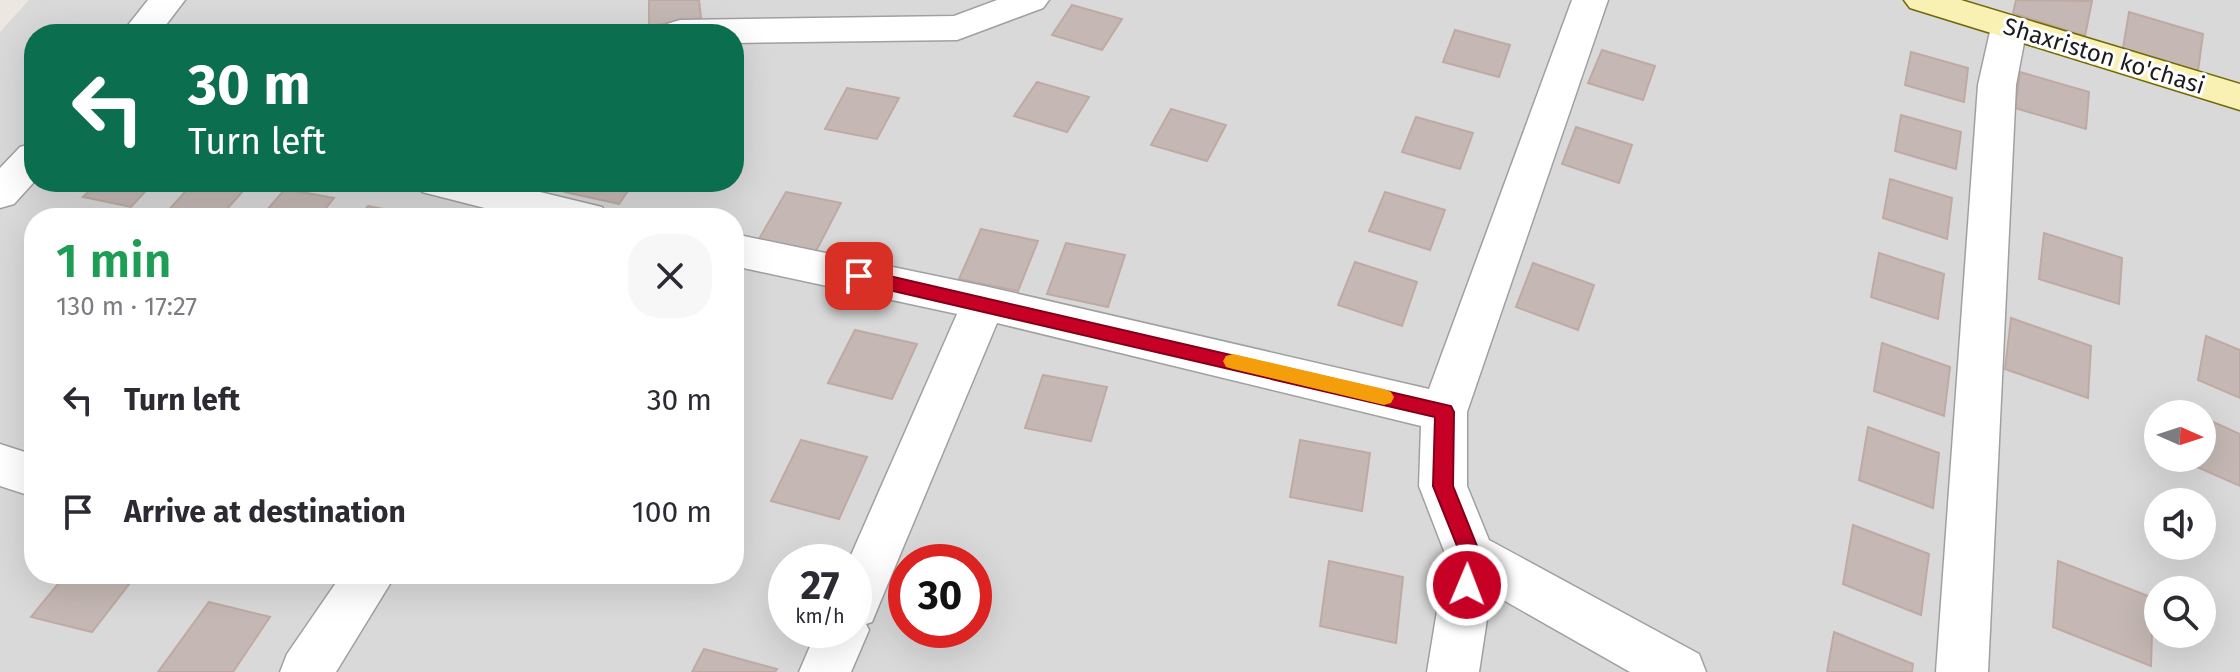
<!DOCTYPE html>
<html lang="en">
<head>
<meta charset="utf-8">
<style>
	:root { --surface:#fff; --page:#f7f7f7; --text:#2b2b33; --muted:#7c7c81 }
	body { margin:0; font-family:"Fira Sans",sans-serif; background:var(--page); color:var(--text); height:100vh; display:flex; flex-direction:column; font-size:30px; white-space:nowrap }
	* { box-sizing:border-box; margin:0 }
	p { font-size:26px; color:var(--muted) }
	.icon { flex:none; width:44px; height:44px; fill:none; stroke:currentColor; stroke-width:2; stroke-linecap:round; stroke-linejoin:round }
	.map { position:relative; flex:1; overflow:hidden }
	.details { position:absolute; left:24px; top:208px; width:720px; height:376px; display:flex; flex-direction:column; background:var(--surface); border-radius:32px; box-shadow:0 8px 32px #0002 }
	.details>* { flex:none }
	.top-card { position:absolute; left:24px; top:24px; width:720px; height:168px; border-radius:32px; box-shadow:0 8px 32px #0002; background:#0b6e4f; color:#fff; overflow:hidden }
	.needle { width:52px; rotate:93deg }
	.controls { position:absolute; left:2144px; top:400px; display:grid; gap:16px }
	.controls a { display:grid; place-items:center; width:72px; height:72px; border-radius:50%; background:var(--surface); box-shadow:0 8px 32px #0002; font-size:40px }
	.speed { position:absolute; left:768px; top:544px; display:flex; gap:16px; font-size:40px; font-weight:700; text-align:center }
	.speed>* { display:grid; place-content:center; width:104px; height:104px; border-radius:50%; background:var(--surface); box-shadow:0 8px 32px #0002; line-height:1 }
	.speed small { font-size:20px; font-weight:400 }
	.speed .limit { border:12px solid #d22; background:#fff; color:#111 }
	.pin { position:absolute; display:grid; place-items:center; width:68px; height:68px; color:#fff; margin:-34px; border-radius:16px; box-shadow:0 4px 12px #0006 }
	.me { position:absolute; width:88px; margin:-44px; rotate:1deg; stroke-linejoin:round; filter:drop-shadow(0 0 6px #0008) }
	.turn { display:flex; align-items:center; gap:28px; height:168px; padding:0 32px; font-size:36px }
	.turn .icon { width:104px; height:104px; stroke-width:2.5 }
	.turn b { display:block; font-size:56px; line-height:68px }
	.round { display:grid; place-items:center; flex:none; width:84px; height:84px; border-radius:32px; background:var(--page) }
	.head { display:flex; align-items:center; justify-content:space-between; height:136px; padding:0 32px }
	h1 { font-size:48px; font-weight:600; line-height:60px; color:#1e9e55 }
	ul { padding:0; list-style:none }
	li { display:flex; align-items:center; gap:24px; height:112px; padding:0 32px }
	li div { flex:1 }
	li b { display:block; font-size:30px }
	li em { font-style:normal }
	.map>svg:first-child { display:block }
	.residential { fill:#dad9d9; fill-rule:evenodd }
	.building { fill:#c5b8b4; stroke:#bfaaa3; stroke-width:2 }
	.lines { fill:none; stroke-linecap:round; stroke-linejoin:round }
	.street-casing { stroke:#a0a0a0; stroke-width:3 }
	.secondary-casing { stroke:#716904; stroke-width:3 }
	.street { fill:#fff; fill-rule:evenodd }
	.secondary { fill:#f9f0b3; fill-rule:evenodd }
	.route { fill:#c70026; stroke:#810019; stroke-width:2 }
	.slow { fill:#f59e0b }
	.labels { text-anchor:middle; stroke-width:6; stroke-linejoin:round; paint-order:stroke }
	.street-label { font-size:24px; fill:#1c1c1c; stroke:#fff }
</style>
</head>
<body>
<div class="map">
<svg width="2240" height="672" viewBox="0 0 2240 672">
	<rect width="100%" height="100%" fill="#ede7e1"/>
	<path class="residential" d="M29,0H2240V672H0V32ZM34,34H734V182H34ZM34,218H734V574H34ZM2158,414H2202V458H2158ZM2158,502H2202V546H2158ZM786,562H854V630H786ZM906,562H974V630H906ZM2158,590H2202V634H2158Z"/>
	<path class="building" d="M649,0H699L701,18L649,26Z
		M2016,0L2092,1L2085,36L2013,13Z
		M1072,5L1122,19L1102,50L1052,35Z
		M2129,12L2203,34L2198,71L2123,48Z
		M1455,30L1510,45L1499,77L1443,62Z
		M1602,50L1655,66L1643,100L1588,83Z
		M1911,52L1968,68L1964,102L1905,85Z
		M2020,72L2089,92L2086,129L2015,108Z
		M1037,82L1089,97L1067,132L1014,116Z
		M847,88L899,98L877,139L825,129Z
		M1171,109L1226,125L1207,161L1151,145Z
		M1901,115L1961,132L1956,169L1895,151Z
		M1416,117L1473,133L1460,169L1402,152Z
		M1576,127L1632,145L1619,183L1562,164Z
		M1890,179L1952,198L1947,239L1883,218Z
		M98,182H154L131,207L83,197Z
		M194,182H251L219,218H185L165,214Z
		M573,182H634L619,204L565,192Z
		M285,189L334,198L318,218H260Z
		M786,192L841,203L816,251L759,239Z
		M1385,192L1445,210L1430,250L1369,231Z
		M368,206L418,216L358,218Z
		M981,229L1038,241L1018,291L959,279Z
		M2044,233L2122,258L2119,304L2039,279Z
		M1066,243L1125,255L1108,307L1047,294Z
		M1879,253L1944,274L1938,319L1871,297Z
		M1355,262L1417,282L1402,326L1338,305Z
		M1533,263L1594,285L1578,330L1516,307Z
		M2011,318L2091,346L2088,398L2005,369Z
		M855,330L917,344L892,399L828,383Z
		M2206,336L2240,350V398L2198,380Z
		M1882,343L1950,367L1944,416L1874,391Z
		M1043,375L1107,387L1091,441L1025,428Z
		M2202,417L2240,434V486L2177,458H2202Z
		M1868,427L1939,453L1933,508L1859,480Z
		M801,440L867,457L839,519L771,501Z
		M1300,440L1370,453L1362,511L1290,497Z
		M1853,525L1929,554L1921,615L1843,584Z
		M1329,561L1403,577L1396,643L1320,626Z
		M2058,561L2153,598L2151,666L2053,627Z
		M66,574H137L92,632L31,617Z
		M209,602L270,617L233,672H158Z
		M1834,632L1913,664L1912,672H1827Z
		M704,649L777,669L775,672H692Z"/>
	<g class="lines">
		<g class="street-casing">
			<path id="street" d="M148,0H185L159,34H121Z
				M997,0H1049L1043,8L957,40L734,43V34L662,32L667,24L680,20L954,16Z
				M1572,0H1608L1467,412V486L1489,540L1699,654L1706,672H1630L1491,593L1479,672H1427L1446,556L1419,486L1421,426L997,323L879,605L872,622L866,624L869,630L851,672H799L817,630H854V562H848L957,314L734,266V234L984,286L1429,389Z
				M2009,15L2022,19L2027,27L2016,85L1988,672H1936L1978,85L1991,27L1996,19Z
				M34,143V182L14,204L0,208V168L20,147Z
				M416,182H499L602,207L608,218H524L422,192Z
				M0,444L34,455V497L0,486Z
				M342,574H396L336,672H280L287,654Z"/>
		</g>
		<g class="secondary-casing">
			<path id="secondary" d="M1904,0H1961L2240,84V110L1910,8Z"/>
		</g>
		<use href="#street" class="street"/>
		<use href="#secondary" class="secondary"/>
	</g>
	<path class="route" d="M859,269L1451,406L1454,412L1453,486L1481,556L1474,591L1467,594L1459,591L1456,585L1461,556L1433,486L1435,417L859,283L850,276Z"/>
	<path class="slow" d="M1233,354L1384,389L1391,392L1394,397L1391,403L1384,405L1233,369L1226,367L1223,361L1226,356Z"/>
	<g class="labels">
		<g class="street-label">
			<text transform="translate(2104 56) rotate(17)" y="8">Shaxriston ko'chasi</text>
		</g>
	</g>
</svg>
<div class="controls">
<a><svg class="needle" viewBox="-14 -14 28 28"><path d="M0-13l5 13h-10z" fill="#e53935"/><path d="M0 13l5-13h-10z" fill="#7c7c81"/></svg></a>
<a><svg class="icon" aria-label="sound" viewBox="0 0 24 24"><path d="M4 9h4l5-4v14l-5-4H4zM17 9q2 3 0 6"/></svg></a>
<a><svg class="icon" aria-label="search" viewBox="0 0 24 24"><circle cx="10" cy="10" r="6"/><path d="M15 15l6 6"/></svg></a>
</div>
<div class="speed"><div>27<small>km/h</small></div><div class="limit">30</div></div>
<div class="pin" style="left:859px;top:276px;background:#d93025"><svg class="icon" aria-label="arrive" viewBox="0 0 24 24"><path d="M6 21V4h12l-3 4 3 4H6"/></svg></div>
<svg class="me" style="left:1467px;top:585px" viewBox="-20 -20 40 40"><circle r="17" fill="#c70026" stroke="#fff" stroke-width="3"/><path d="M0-11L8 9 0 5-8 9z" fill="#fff"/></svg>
<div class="top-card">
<div class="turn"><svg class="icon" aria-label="left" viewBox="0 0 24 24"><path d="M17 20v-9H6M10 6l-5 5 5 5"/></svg><div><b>30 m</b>Turn left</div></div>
</div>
<section class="details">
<div class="head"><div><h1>1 min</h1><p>130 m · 17:27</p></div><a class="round"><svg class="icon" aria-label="close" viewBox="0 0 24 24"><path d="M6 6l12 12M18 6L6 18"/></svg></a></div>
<ul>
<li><svg class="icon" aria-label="left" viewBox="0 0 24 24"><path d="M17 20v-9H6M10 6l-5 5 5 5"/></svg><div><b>Turn left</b></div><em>30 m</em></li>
<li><svg class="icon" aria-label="arrive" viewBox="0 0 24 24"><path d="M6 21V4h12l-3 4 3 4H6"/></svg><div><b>Arrive at destination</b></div><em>100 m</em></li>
</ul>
</section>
</div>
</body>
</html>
